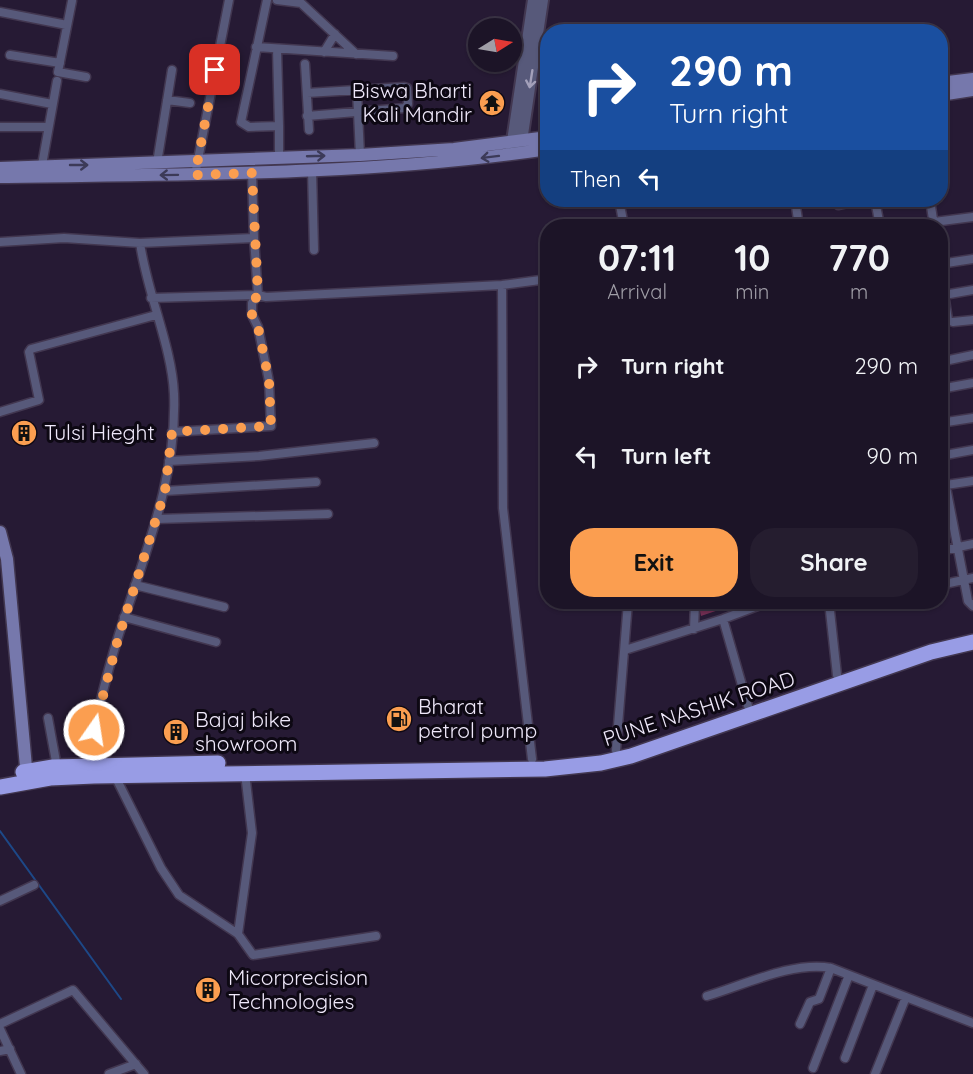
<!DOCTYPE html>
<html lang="en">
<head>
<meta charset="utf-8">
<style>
	:root { --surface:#1c1427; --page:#251d2f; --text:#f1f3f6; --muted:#a09ea7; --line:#3a3344; --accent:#fb9e50 }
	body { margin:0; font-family:Quicksand,sans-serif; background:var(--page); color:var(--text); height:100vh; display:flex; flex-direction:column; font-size:22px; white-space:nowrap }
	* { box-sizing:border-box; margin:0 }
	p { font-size:20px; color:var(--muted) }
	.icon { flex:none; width:33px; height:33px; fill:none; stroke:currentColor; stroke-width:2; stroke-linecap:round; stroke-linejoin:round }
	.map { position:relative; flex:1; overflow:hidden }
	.details { position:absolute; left:540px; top:219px; width:408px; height:390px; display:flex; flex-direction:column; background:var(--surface); border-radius:24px; box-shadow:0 2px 4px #0004,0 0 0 2px var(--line) }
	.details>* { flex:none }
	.guide { position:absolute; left:540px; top:24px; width:408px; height:183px; border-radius:24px; box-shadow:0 2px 4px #0004,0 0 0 2px var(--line); background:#1a4fa0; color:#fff; overflow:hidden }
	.needle { width:39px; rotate:79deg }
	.buttons { position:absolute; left:468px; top:18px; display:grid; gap:12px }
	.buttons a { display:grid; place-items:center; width:54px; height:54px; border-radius:50%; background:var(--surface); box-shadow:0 2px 4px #0004,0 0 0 2px var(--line); font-size:30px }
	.pin { position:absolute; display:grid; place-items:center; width:51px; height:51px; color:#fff; margin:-26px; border-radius:12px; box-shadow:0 3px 9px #0006 }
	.me { position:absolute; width:66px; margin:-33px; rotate:13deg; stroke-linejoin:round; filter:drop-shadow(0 0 4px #0008) }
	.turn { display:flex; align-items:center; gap:21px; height:126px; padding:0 30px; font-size:27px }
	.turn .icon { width:78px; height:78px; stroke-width:2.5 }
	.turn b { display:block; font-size:42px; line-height:51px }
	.then { display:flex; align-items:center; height:57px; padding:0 30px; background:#0003; gap:12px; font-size:22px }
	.eta { display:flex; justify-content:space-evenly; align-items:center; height:102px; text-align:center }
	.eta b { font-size:36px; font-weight:700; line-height:42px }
	.primary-button { display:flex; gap:12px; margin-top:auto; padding:12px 30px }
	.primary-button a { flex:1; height:69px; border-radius:24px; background:var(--accent); color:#111; font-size:24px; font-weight:700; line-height:69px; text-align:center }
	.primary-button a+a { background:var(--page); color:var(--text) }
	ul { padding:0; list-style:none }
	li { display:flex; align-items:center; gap:18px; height:90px; padding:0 30px }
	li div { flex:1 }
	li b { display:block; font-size:22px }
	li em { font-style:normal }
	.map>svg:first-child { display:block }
	.green { fill:#712e52 }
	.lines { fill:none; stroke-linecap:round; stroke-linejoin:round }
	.stream { stroke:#1d4887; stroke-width:2 }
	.minor-casing { stroke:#423750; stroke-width:11 }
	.tertiary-casing { stroke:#423750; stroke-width:14 }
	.secondary-casing { stroke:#423750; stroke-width:15 }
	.trunk-casing { stroke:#423750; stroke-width:18 }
	.minor { stroke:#57597a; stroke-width:8 }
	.tertiary { stroke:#57597a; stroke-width:10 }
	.secondary { stroke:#7678ac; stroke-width:12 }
	.trunk { stroke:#989ce5; stroke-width:15 }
	.oneway { stroke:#a3a0ba }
	.oneway2 { stroke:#3c3a58 }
	.route { stroke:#fb9e50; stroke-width:10; stroke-dasharray:0 18 }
	.labels { text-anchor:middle; stroke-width:6; stroke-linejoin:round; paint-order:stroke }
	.poi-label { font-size:21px; fill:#efe8fa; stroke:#0d0813; text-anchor:start }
	.street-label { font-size:21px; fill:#efe8fa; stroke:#0d0813 }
</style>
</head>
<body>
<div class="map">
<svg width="973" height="1074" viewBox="0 0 973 1074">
	<rect width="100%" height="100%" fill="#261a34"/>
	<path class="green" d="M698,602H742L701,616Z"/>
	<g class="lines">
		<path class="stream" d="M0,831L121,999"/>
		<g class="minor-casing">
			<path id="minor" d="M267,0L241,122L249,127L279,126V158
				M277,0L301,3L356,54
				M72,1L58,72L86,77
				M0,12L67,25
				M256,47L393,56
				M277,49L279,126
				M324,52L335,34
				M10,55L60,63
				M305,64L309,130
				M357,91L360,155
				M307,93L404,87L407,88L408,104L405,108L307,116
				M0,94L52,104
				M167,100L190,103
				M0,127H48
				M157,163L172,70
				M42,165L57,81
				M312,170L314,250
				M195,175L229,0
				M619,200L624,226
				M795,200L799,226
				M875,200L880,226
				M930,200L934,226
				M838,205L857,201
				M903,226L973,217
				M254,238L258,295L266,297L502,285L548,279
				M0,242L64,238L140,243L254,238L252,173
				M940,264L973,259
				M940,267L948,320L953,322L973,320
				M502,285L503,508L532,759
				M944,295L973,290
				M151,298L258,295
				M940,362L973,355
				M940,389L973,383
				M0,412L39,400L29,352L31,349L156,315
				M940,423L973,418
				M172,432L271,426L269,381L258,327L252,315V303L258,295
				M940,456L968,601L973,606
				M940,456L973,450
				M169,461L259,456L374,443
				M946,485L973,481
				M165,491L316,482
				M157,519L328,514
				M940,551L973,544
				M135,585L224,607
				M940,585L973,578
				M829,602L837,675
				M124,617L216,642
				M723,619L748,706
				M694,629L695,602
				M625,650L723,619L768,602
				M48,718L57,767
				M616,750L628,602
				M86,766C97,715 108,665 125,616C149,543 177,472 174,394C172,347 147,293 140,243
				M115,776L161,868L179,895L238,934L253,955L376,936
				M0,901L34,885
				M238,934L252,833L245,773
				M707,996C744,985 793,961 831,968L973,1023
				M0,1024L73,990L144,1074
				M800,1024L810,1002L819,999L831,968
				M0,1029L21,1074
				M0,1051L10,1049
				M845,1058L873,985
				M813,1068L849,975
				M109,1074L136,1064
				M875,1074L906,997"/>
		</g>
		<g class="tertiary-casing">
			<path id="tertiary" d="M511,148L533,0
				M521,148L543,0"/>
		</g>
		<g class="secondary-casing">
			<path id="secondary" d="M940,83L973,79
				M940,95L973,90
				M0,168L360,155L454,149L548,137
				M0,177C183,174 366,176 548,149
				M0,532L7,559L27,778"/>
		</g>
		<g class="trunk-casing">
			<path id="trunk" d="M23,772L53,767L218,763
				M0,787L50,778L94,776L545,769L601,763L631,756L931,652L973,642"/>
		</g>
		<use href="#minor" class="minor"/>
		<use href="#tertiary" class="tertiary"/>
		<use href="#secondary" class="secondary"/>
		<use href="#trunk" class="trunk"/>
	</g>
	<defs><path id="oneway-shaft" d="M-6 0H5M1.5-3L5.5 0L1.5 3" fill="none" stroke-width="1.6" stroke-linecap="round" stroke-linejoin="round" transform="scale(1.5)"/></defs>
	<use class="oneway" href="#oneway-shaft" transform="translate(531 79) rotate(99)"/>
	<g class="oneway2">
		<use href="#oneway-shaft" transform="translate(316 156) rotate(-2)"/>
		<use href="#oneway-shaft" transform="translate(490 157) rotate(173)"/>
		<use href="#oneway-shaft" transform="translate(79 165)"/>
		<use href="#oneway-shaft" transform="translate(169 175) rotate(179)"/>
	</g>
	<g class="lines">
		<path class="route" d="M94,730L118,639L165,491L172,432L271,426L269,381L258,327L252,315V303L258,295L252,173L195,175L215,70"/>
	</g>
	<defs>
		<g id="temple-disc" transform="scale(1.35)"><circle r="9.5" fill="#fb9e50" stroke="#0d0813"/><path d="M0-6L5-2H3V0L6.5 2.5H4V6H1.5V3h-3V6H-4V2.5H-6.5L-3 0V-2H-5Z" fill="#111"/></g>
		<g id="building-disc" transform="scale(1.35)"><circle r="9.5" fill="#fb9e50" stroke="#0d0813"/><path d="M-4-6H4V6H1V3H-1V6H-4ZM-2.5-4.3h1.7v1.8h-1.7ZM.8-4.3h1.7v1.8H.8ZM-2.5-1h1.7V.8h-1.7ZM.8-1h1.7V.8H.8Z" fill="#111"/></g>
		<g id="fuel-disc" transform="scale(1.35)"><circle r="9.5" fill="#fb9e50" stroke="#0d0813"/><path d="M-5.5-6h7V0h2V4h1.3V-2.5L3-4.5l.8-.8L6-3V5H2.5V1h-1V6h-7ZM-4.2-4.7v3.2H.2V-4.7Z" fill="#111"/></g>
	</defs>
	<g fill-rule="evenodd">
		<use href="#temple-disc" x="492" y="103"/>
		<use href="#building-disc" x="24" y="433"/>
		<use href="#fuel-disc" x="399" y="719"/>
		<use href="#building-disc" x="176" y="732"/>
		<use href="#building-disc" x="208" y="990"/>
	</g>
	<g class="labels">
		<g class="poi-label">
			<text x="472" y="98" text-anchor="end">Biswa Bharti<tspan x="472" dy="24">Kali Mandir</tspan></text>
			<text x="44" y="440">Tulsi Hieght</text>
			<text x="418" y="714">Bharat<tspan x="418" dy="24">petrol pump</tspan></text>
			<text x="195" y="727">Bajaj bike<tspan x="195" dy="24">showroom</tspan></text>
			<text x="228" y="985">Micorprecision<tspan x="228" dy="24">Technologies</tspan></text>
		</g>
		<g class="street-label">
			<text transform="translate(699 709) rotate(-18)" y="7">PUNE NASHIK ROAD</text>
		</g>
	</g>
</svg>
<div class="buttons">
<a><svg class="needle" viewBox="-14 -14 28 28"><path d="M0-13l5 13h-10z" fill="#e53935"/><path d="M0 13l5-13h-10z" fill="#a09ea7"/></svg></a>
</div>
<div class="pin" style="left:215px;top:70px;background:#d93025"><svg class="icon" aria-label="arrive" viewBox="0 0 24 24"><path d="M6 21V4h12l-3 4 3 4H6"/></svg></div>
<svg class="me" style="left:94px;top:730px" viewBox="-20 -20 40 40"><circle r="17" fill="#fb9e50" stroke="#fff" stroke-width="3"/><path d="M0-11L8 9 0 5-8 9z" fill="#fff"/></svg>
<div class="guide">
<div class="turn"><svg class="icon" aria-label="right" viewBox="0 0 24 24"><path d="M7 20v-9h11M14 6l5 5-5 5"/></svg><div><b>290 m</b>Turn right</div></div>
<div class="then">Then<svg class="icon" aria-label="left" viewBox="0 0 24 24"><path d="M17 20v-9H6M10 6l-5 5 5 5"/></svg></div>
</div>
<section class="details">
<div class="eta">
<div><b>07:11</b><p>Arrival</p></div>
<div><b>10</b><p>min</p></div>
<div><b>770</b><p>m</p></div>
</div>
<ul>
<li><svg class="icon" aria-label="right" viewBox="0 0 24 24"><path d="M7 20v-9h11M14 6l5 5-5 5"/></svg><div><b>Turn right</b></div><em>290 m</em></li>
<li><svg class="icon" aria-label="left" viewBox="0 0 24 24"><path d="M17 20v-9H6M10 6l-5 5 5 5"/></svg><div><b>Turn left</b></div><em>90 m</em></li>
</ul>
<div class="primary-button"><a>Exit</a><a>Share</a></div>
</section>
</div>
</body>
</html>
